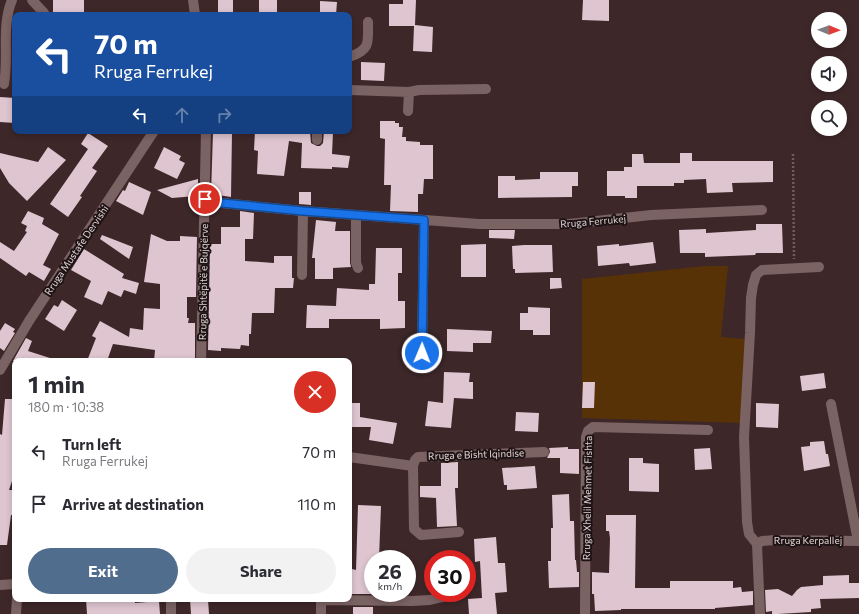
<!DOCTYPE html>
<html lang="en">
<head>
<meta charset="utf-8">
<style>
	:root { --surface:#fff; --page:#f2f2f3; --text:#2b2b33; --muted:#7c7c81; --accent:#516d8d }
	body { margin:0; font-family:Commissioner,sans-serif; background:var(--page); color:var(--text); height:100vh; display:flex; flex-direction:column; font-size:15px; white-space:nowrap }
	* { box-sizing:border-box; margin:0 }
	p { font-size:13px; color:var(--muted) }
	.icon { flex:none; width:22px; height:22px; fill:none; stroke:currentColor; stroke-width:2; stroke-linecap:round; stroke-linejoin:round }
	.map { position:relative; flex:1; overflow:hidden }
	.side { position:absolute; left:12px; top:358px; width:340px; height:244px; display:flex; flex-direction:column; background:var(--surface); border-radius:8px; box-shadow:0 2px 6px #0003 }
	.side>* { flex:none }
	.guide { position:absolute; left:12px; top:12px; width:340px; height:122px; border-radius:8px; box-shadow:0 2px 6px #0003; background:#1a4fa0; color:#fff; overflow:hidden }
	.needle { width:26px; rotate:91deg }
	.fabs { position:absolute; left:811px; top:12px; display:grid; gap:8px }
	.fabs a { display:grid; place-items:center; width:36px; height:36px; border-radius:50%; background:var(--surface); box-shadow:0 2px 6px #0003; font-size:20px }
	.speed { position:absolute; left:364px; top:550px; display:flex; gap:8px; font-size:20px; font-weight:700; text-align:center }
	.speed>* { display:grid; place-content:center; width:52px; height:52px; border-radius:50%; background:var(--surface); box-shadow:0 2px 6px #0003; line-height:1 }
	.speed small { font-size:10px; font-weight:400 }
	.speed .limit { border:6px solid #d22; background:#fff; color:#111 }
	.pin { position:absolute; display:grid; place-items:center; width:34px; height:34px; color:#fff; margin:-17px; border:2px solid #fff; border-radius:50%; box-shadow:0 1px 4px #0007 }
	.me { position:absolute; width:44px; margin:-22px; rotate:1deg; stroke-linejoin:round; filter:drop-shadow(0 0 3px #0008) }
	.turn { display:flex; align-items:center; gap:14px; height:84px; padding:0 16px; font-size:18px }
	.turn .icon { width:52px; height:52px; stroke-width:2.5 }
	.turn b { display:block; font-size:28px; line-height:34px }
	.lanes { display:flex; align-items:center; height:38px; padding:0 16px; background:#0003; justify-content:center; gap:20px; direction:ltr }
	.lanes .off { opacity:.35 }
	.round { display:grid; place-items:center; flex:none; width:42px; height:42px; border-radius:21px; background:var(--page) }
	.summary { display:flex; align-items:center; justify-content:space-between; height:68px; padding:0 16px }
	h1 { font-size:24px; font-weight:700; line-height:30px }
	.action { display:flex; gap:8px; margin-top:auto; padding:8px 16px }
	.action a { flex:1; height:46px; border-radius:24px; background:var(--accent); color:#fff; font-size:16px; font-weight:700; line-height:46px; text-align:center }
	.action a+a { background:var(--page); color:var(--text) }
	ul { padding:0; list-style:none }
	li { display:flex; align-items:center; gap:12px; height:52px; padding:0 16px }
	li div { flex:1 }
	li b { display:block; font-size:15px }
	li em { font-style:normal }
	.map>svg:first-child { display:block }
	.green { fill:#573207 }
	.building { fill:#dec5d0 }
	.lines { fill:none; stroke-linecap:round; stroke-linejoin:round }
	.path { stroke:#705c5e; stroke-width:2.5; stroke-dasharray:2 2; stroke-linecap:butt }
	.minor { stroke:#7b6263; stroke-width:10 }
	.route-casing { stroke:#114b97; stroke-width:10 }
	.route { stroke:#1a73e8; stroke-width:7 }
	.labels { text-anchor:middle; stroke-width:4; stroke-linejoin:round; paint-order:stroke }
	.street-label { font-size:10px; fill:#e0d1d2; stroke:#1d1314 }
</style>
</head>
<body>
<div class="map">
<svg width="859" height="614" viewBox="0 0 859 614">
	<rect width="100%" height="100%" fill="#3d2729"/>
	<path class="green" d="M705,266H728L721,337L746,339L741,423L582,418V279Z"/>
	<path class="building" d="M53,0H84V15H58L57,13H53Z
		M218,0H233V13H218Z
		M259,0H277V14H259Z
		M403,0H416L415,25L433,27L432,52L413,51L414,26H389V4H403Z
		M583,0H609V21L582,20Z
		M320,1L337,2L336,15H320Z
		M15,22V69H12V31L13,23Z
		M361,62L385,63L384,81L361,80Z
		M0,97L15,98V123L0,122Z
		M380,121H395V123H399V127H403L402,137H406V141L420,142V145H433V179H424L423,194H418V212L390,211L391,185H384L385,139L380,138Z
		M255,131L296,132V131H310L311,143L317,146H320L323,143L324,131L333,132L332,154L350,156L348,168L332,167V169L301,168L302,143L289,141L284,176L257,174L258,151L254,150Z
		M213,132H232L231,197L211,194Z
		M88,133L108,146L92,168L97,171L80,196L82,197L68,217L50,204L88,149L81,144Z
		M48,147L66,160L27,201L9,183L0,168V153L38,162Z
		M164,147L181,156L179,160L185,163L177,179L154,168Z
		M680,153H692V161H773V182L732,183L733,192L707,193L706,179L684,180V183H674V186H637V198H625V196H607V171H624V167H632V154H643L644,163H680Z
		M540,172H578V186H572V197L498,198V176H515V180L540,179Z
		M198,179V188L196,187V196L172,198L157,190Z
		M129,182L151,192L143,215L116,201L123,190L125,191Z
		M299,192H311V205L299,204Z
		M28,211L44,218L42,224L59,234L43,265L51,269L44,281L29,272L26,276L0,258V242L14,251L27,232L25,231L27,226L21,223Z
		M240,211L254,213L253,239H245V261L274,263V256H292V278H294L293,288H275L274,313H252L251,334H249V346L241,345L240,349L221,348V351L208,350L210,244H221V227H240Z
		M316,220L336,222L335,231H350V263L351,267L333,268V279H315V258H312Z
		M756,224H782L783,253H756L755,255L705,257V253H680L679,230L706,229V233L756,230Z
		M489,230H515L514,239L489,238Z
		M151,234L167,241H180V236L197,237L196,297H187V318H189L188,323H195V361H154L155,350L113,344L107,361H87L96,338L92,336L100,321L129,337L130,328L143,330L144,308L160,309V284L144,282Z
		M102,235L133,247L129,259L100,239Z
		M653,242L656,263L630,266L629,263L598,266L597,246L619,244V246Z
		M486,244V277H461V245Z
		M524,245H552L553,272L515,273V269H513L512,246Z
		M376,248H402V273H398V301H405V328L380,329V319H329V328H306L307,305L336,306L337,288L369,290V284H375Z
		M84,249L124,274L122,278L139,283L136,294L124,290L121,297L108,291L102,305L84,297L91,281L71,270Z
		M550,278H561L562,288L550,289Z
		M62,300L77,310L64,331L45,319L54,305L58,307Z
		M528,307L550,308V335H533V330H520V313H528Z
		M5,323L15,329L13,332L15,333L4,351L0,348V331Z
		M447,329L492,331L491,343H473V352L447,351Z
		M26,338L32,341L28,351L53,359V361H13Z
		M444,372L470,373L469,382H473V399L454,398L451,428L425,426L428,401L443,403Z
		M824,373L826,388L802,391L800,376Z
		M583,382H595L594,408H582Z
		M5,399H15V472L9,490H15V515H11L7,545H0V434L2,435Z
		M349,403H360V417L397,423L393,444L369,440L371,427H349Z
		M756,403L779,404L778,428L756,427Z
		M516,412L539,413L538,432L515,431Z
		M824,441L826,454H828L830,466L804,471L801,447L810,446V442Z
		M568,447V449H579V474L560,473V458H547L550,452L549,448Z
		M710,448L712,469L695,470L694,449Z
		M629,458H643V463L659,464V492L629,491Z
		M458,462V488H455L457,526L437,527L436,498L420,497V486H441V463Z
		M535,466L537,488L507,490V485H504L502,468Z
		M569,494L570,521H574L575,560H576L577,572H579V587L549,588L548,561H551V528H553L552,495Z
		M358,505L381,506L379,559H373V594H351L352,569L356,570Z
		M606,515H636L635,588H670V581H733V588L741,587L742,592L753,591V605L715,608V609H621V610L595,611L594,594H592V572L609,573L610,538L609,531H606Z
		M496,537L498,563H505L507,592L495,593L497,614H469L468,599L482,598L480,561L475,562L474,539Z
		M849,575V583H859V598L820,599L821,608L811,609V612L778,614H772V611L766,612L765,590L778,589L792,596L797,590L801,587L823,585V576Z
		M86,599H135V603L159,601L160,614H87Z
		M190,599H208L209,614H191Z
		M353,607H373V614H353Z"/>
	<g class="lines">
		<path class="path" d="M793,154L794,259"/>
		<path class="minor" d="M32,0L44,13
			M193,0L195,15
			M349,57C371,50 368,42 368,22
			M4,84C9,57 1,26 12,0
			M349,90L409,92L419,90L486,89
			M408,111L409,92
			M317,140V131
			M205,199L222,203L303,211L479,224H569L651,215L762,210
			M356,215V263L358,268
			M302,275L303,211
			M422,353L424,220
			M201,361L206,131
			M0,370L29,321L154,131
			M831,404L858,541
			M349,457L413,466
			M459,532L421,535L414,529L413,466L415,460L418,457L544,452
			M757,544L749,534L747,522L744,437L750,333L751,298L753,285L756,275L762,270L819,267
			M757,544L762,541L775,540L859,541
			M757,544L760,614
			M0,585L15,584
			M171,599V614
			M321,599V614
			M321,600L412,601L430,600L451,595
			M16,614L17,599
			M585,614L586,437L588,431L593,427L708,430"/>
	</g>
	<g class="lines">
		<g class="route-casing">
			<path id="route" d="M205,199L222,203L303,211L424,220L422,353"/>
		</g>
		<use href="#route" class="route"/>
	</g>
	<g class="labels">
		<g class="street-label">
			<text transform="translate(593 221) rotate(-5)" y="4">Rruga Ferrukej</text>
			<text transform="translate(76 250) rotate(-56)" y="4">Rruga Mustafe Dervishi</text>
			<text transform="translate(203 282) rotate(-89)" y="4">Rruga Shtëpitë e Bujqërve</text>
			<text transform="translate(476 454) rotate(-2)" y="4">Rruga e Bisht Iqindise</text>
			<text transform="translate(587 498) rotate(-89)" y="4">Rruga Xhelil Mehmet Fishta</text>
			<text x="808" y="544">Rruga Kerpallej</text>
		</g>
	</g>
</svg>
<div class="fabs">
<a><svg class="needle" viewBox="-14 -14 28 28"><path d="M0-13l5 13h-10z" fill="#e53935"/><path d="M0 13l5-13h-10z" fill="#7c7c81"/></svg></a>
<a><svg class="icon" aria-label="sound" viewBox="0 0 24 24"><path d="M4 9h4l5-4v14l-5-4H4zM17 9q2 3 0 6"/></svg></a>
<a><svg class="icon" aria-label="search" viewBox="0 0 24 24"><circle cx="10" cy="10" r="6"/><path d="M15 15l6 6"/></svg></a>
</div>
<div class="speed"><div>26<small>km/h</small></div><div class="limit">30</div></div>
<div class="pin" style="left:205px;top:199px;background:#d93025"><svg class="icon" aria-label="arrive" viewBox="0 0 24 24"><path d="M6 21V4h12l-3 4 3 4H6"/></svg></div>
<svg class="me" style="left:422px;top:353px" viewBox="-20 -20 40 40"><circle r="17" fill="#1a73e8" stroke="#fff" stroke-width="3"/><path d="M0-11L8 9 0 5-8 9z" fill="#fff"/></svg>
<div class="guide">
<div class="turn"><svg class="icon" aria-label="left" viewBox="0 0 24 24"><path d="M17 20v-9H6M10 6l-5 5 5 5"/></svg><div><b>70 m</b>Rruga Ferrukej</div></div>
<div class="lanes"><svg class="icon" aria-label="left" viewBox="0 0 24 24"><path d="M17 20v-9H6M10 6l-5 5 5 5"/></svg><svg class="icon off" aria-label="ahead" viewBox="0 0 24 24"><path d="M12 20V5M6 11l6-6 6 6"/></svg><svg class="icon off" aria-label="right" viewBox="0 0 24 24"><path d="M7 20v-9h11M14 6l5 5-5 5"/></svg></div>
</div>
<section class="side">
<div class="summary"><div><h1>1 min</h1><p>180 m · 10:38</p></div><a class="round" style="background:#d93025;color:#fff"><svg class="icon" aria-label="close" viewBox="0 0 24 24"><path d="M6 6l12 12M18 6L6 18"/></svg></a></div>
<ul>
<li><svg class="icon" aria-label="left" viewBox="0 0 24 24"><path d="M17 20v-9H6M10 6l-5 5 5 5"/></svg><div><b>Turn left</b><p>Rruga Ferrukej</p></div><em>70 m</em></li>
<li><svg class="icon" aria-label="arrive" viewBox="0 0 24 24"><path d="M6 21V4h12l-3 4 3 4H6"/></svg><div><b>Arrive at destination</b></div><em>110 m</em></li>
</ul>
<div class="action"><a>Exit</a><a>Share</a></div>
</section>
</div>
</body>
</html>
